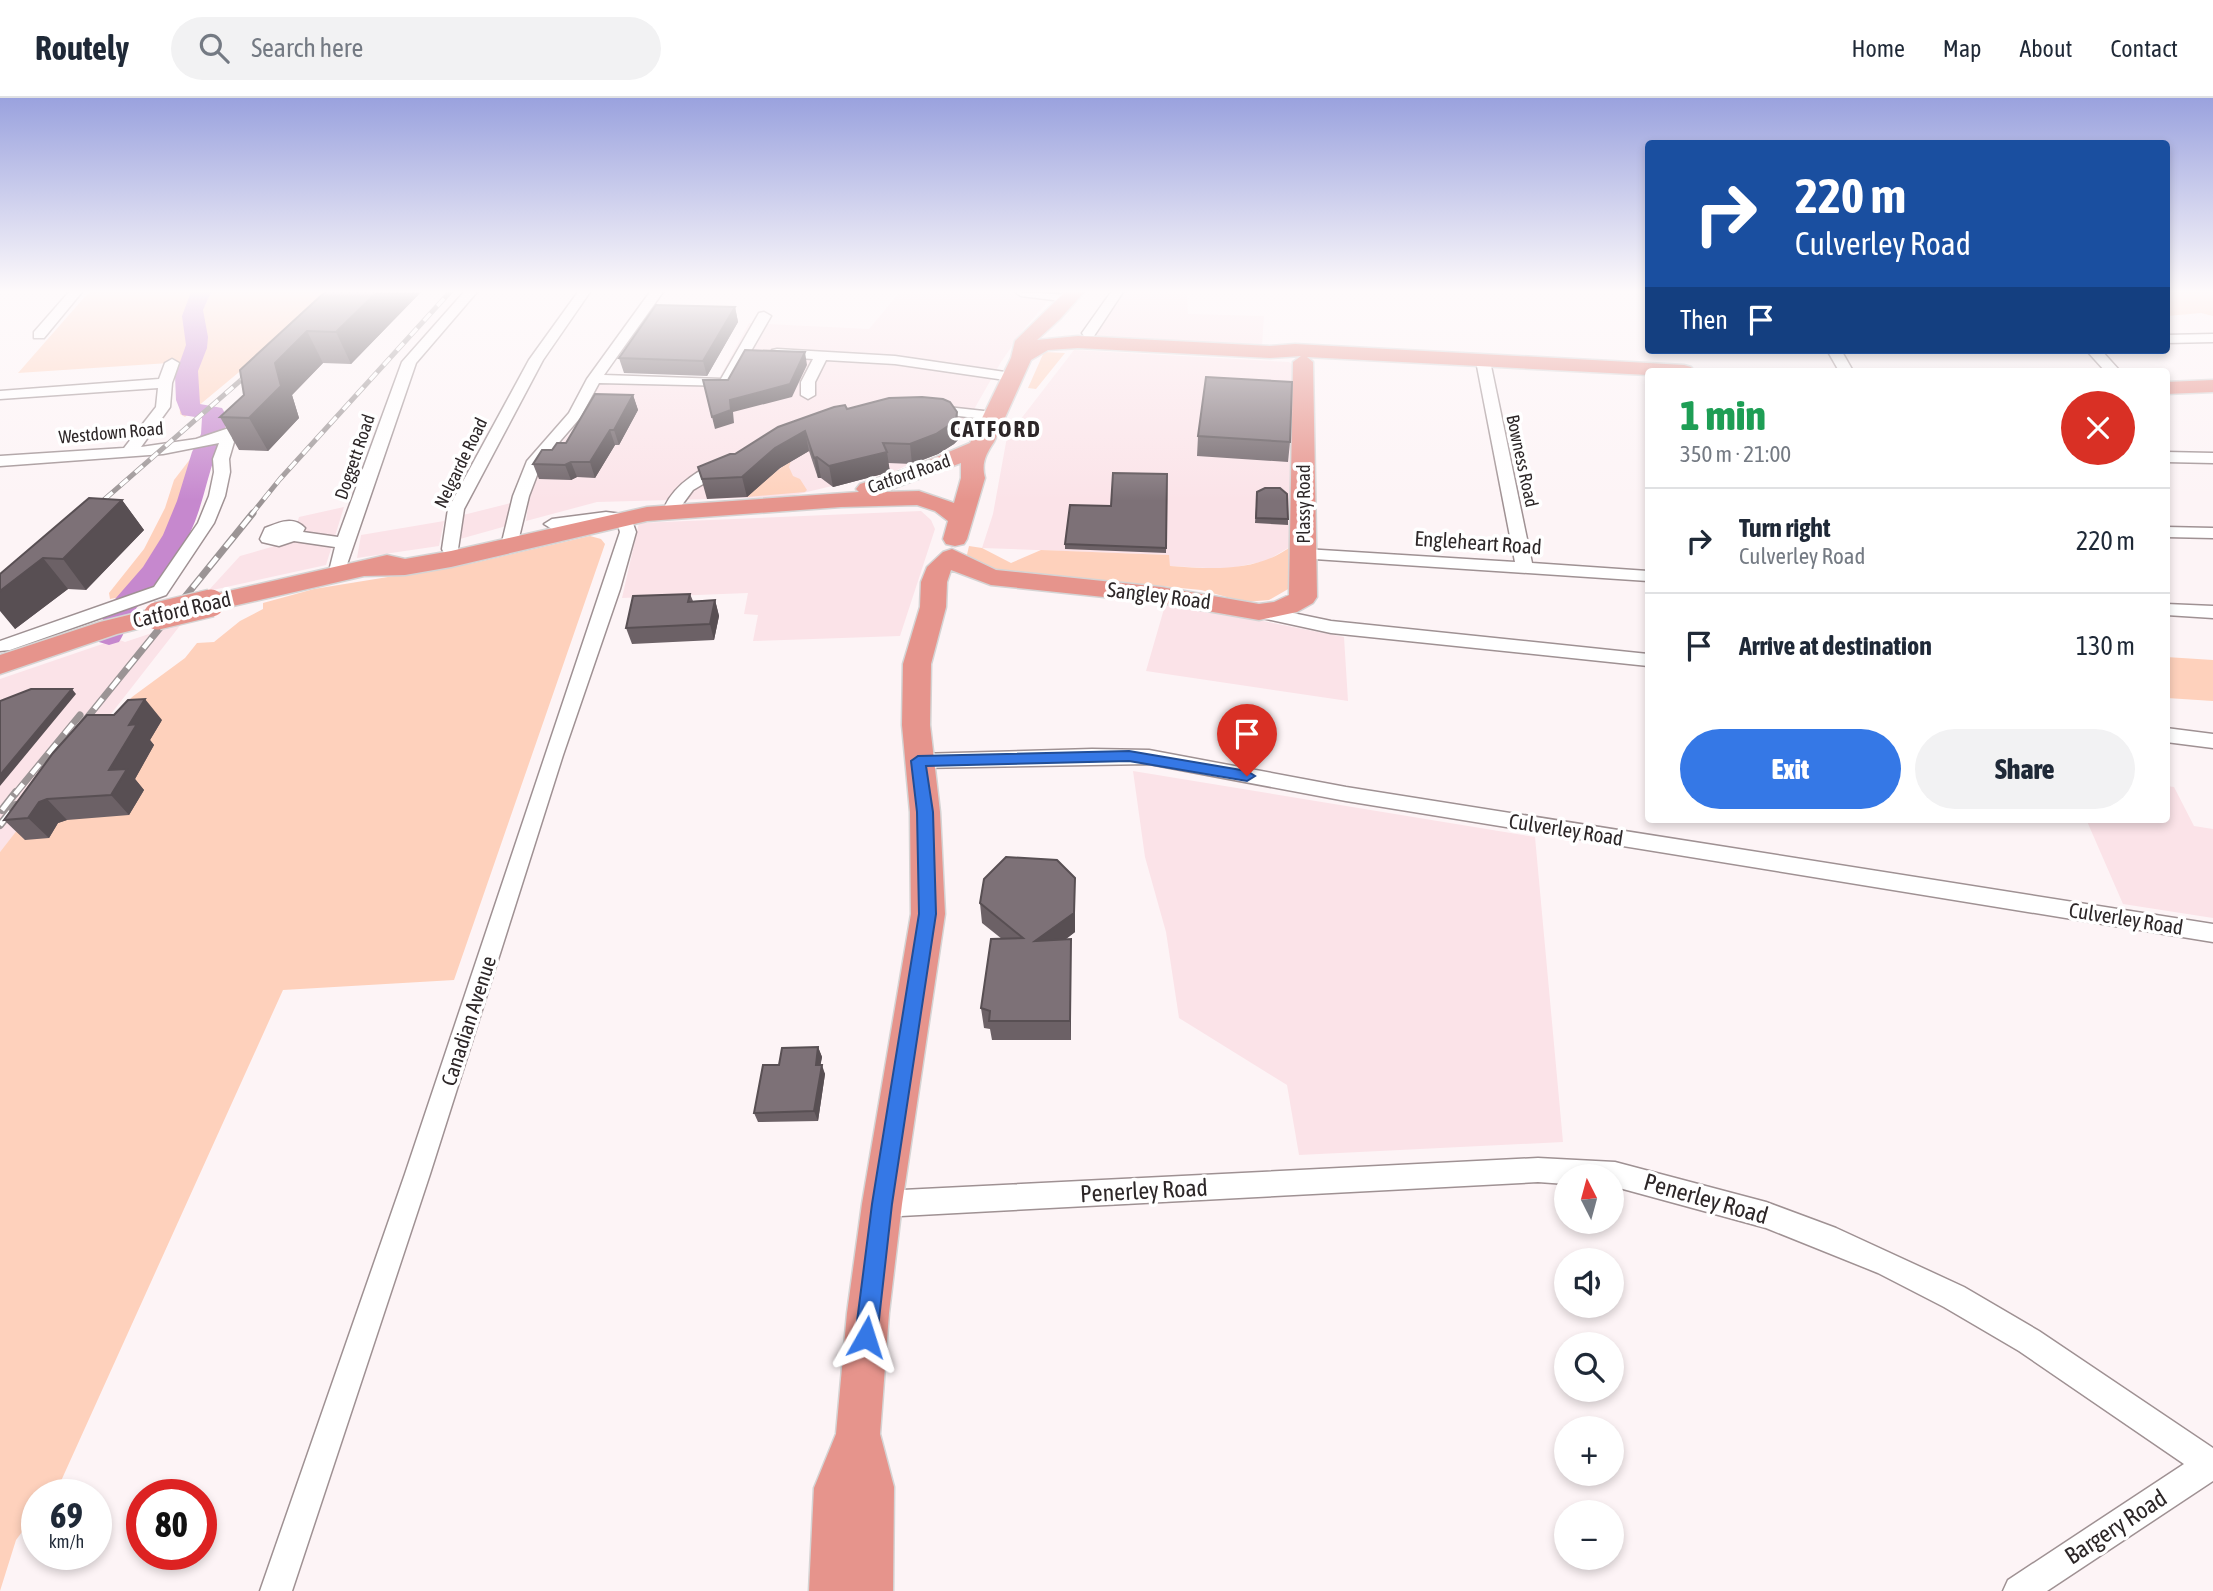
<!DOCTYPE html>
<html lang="en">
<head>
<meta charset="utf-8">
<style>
	:root { --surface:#fff; --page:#f2f2f3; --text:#1f2937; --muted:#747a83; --line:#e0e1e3; --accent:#3578e6 }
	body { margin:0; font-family:"Asap Condensed",sans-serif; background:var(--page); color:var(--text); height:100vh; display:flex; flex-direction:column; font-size:26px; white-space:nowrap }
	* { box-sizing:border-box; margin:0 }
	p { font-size:23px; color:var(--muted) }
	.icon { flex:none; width:38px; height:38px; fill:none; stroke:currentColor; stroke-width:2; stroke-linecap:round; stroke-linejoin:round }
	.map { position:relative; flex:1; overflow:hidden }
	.details { position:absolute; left:1645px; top:270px; width:525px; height:455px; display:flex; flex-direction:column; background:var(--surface); border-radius:7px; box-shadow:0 4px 10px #0003 }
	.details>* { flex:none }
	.top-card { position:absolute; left:1645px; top:42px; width:525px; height:214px; border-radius:7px; box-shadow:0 4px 10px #0003; background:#1a4fa0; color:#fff; overflow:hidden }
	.needle { width:46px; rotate:354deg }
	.tools { position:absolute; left:1554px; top:1066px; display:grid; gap:14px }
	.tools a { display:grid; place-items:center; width:70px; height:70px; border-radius:50%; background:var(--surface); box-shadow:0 4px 10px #0003; font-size:35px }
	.speed { position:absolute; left:21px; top:1381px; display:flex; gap:14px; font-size:35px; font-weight:700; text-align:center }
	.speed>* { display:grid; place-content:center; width:91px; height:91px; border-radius:50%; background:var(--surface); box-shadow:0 4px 10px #0003; line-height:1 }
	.speed small { font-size:18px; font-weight:400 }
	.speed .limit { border:10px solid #d22; background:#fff; color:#111 }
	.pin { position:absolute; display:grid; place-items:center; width:60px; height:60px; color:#fff; margin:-72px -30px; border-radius:50% 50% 50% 0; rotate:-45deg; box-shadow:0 0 7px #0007 }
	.pin .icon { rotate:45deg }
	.me { position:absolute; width:77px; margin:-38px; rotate:6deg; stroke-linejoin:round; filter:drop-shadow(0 0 5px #0008) }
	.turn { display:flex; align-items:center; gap:24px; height:147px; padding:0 35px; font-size:32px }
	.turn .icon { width:91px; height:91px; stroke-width:2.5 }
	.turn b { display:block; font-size:49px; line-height:60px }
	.then { display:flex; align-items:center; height:66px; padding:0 35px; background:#0003; gap:14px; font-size:26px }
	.round { display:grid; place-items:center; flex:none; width:74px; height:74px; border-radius:37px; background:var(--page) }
	.headline { display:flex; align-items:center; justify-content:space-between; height:119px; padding:0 35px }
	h1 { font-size:42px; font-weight:800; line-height:52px; color:#1e9e55 }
	.primary-button { display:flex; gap:14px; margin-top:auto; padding:14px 35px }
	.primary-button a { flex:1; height:80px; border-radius:42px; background:var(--accent); color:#fff; font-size:28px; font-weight:800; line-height:80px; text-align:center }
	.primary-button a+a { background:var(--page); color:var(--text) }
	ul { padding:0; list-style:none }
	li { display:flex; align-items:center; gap:21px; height:105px; padding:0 35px; border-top:2px solid var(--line) }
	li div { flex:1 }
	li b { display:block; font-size:26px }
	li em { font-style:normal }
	header { display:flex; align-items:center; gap:42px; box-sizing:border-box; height:98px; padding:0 35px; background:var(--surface); border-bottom:2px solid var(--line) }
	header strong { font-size:33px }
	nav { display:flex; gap:38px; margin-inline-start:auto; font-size:24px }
	.search { width:490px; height:63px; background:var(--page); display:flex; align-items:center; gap:18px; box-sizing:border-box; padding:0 24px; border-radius:38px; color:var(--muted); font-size:26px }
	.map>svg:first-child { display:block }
	.built { fill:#fbe3e8 }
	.green { fill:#fed1bc }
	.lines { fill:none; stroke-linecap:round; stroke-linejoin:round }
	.river { fill:#c688ce; fill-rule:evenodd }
	.minor-casing { stroke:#9f9193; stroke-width:3 }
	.highway-casing { stroke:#d5d4d4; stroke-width:3 }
	.minor { fill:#fff; fill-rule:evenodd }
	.highway { fill:#e6948c; fill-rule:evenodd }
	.rail-far2-casing { stroke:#9b9495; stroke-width:5 }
	.rail-far1-casing { stroke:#9b9495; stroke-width:7 }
	.rail-casing { stroke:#9b9495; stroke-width:8 }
	.rail-far2 { stroke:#fff; stroke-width:3.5; stroke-dasharray:10; stroke-linecap:butt }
	.rail-far1 { stroke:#fff; stroke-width:4.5; stroke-dasharray:13; stroke-linecap:butt }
	.rail { stroke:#fff; stroke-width:5; stroke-dasharray:17; stroke-linecap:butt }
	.highway-bridge-casing { stroke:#d5d4d4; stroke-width:30; stroke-linecap:butt }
	.highway-bridge { stroke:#e6948c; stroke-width:27 }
	.wall { fill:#6c6166 }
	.shaded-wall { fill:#584f53 }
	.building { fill:#7d7177; stroke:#584f53; stroke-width:2 }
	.route { fill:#3578e6; stroke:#224e96; stroke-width:2 }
	.labels { text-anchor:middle; stroke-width:7; stroke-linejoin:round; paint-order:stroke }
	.far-street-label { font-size:18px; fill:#2d2728; stroke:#fff }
	.street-label { font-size:21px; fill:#2d2728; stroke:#fff }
	.far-district-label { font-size:23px; font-weight:bold; letter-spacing:2px; fill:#2d2728; stroke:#fff }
	.near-street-label { font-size:24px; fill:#2d2728; stroke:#fff }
</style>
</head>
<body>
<header>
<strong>Routely</strong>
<div class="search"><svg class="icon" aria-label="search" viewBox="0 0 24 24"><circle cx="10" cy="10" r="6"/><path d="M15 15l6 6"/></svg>Search here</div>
<nav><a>Home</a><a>Map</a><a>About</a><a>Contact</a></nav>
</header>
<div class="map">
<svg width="2213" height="1493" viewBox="0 0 2213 1493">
	<rect width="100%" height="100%" fill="#fdf4f6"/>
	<path class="built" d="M900,194H1056L1024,231L1001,264L956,343L895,373L786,399L597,404L526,423L529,400L536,381L552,356L582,321L601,282L716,286L749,225L869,231Z
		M1120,194H1187L1188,216L1264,218L1262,248L1094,239Z
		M1074,252L1289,264L1294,268L1293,447L1266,463L1226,471L1170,468L1168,457L982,450L993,416L1007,339Z
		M511,405L510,427L460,441L463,417Z
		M344,409L326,467L208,493L240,458L292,443L299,419Z
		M921,413L931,422L935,431L900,538L753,543L758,517L744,516L748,495L622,500L639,425Z
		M444,423L439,448L357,460L361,437Z
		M1166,504L1344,539L1348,603L1146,573Z
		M182,525L93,639L0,754V581L117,541L125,544Z
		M1133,673L1535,739L1563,1044L1299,1057L1287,987L1179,920L1166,834L1145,759Z
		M2167,688L2174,689L2194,728L2213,731V820L2123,806L2086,721H2166Z"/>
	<path class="green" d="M89,194H329L273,246L185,319L180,316L179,282L184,264L18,275Z
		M2167,194H2213V218L2201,215L2167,218Z
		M1044,254L1065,255L1036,291L1028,290Z
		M194,356L184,400L170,433L126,498L110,501L109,495L144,451L165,410L174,382Z
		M791,363L789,369L793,378L800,381L807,392L805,394L747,399L762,383Z
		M590,438L601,441L605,446L454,882L283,892L61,1383L50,1396H37V1414L16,1442L0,1493V754L61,676L132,599L185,560L197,545L214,544L240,523L263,511V505L314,491L474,465Z
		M1293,447L1290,490L1269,502L1245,504L1201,492L979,470L966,461L969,448L982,450L1011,465L1041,452L1169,457L1170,468C1213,471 1257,475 1293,447Z
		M2166,559L2213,562V603L2167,600Z"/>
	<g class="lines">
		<path class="river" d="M191,194H211L203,212L208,239L207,250L198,273L200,306L222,310C232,325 221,341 216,355C206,383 202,411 189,437C174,467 151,488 133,515C127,524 125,535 119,544L109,547L99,544L95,538L109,508L143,469L163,437L177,403L192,354L201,336L202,320L182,317L176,302L175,278L186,247L182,218Z"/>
		<g class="minor-casing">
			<path id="minor" d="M69,194H82L44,240H34V234Z
				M464,194H477L416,265L342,481H330L328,477L335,449L294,443L279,448L262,444L260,441L265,430C280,424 293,418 305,430L303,434L338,439L402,264Z
				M578,194H590L543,262L464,411L458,451L456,455H444L442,451L448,411L529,262Z
				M650,194H663L604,277L721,281L759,215L764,214L771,218L731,288L599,285L580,320L542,364L529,398L517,448L509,453L503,452L501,448L513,398L527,363L569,315L587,281Z
				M1015,194L1074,197L1075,200L1069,204L1021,198Z
				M1111,194H1123L1094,238H1084L1082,235Z
				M2213,236V244L2166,245V237Z
				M777,251L895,258L1012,275L1019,279L1012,283L895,266L826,262L815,284V297L808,301L801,297V284L813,261L772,258V252Z
				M1827,252H1841L1853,273H1839Z
				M2086,252H2101L2120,273H2105Z
				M1483,259L1490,263L1532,465L1648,473V483L1299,460L1297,456L1299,452L1305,451L1515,464L1476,263Z
				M172,261L179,265L172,285L170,309L141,349L196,341L232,329L237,312H247L249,315L246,331L232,340L234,344L229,361L230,374L225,398L214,425L166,497L10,552L0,553V543L154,489L198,425L209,398L214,374L213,361L219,345L163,356L0,368V358L124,350L156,309L158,290L0,301V293L159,281L165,265Z
				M929,307L993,314L1000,318L993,322L924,314L922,311L924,308Z
				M2166,354L2213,355V365L2166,364Z
				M725,362L730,364L733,367L730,370L693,392L679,411H667L665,408C675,386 702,369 725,362Z
				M606,414L630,417L636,434L620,491L563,657L430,1076L292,1493H260L405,1076L620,434L617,424L552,431L544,426L552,421Z
				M2166,429L2213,430V440L2166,439Z
				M2166,506L2213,508V520L2166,517Z
				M1259,508L1331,523L1648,556V568L1331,535L1253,518L1250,514L1253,510Z
				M2166,630L2213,636V650L2166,644Z
				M1092,651L1149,652L1346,689L2213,826V844L1346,703L1149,666L918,670L911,668L908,663L911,658L918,656Z
				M1538,1060L1615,1064L1766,1104L1836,1130L1964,1189L2039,1233L2213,1350V1383L2047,1493H2003L2008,1482L2184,1366L2019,1253L1944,1209L1878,1175L1766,1130L1612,1088V1078H1566V1086L1538,1084L882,1119L873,1115L869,1106L873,1097L882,1093Z"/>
		</g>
		<g class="highway-casing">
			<path id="highway" d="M1065,194H1084L1060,221L1037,242L1078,238L1270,248L1295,246L1684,267L1691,269L1694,273H1648V277L1307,259L1313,264L1317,499L1313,505L1297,514L1259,522L1161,505L991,487L951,472L947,484L946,509L931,566L930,627L940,714L945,816L902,1106L889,1215L880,1336L894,1389L893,1493H809L814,1390L836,1336L847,1215L862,1106L911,816L910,714L902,627L903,566L920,509L921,484L927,469L943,454L952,451L996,472L1161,489L1259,506L1274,504L1289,497L1293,264L1301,258L1270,260L1078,250L1048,252L1031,262L994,344C986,356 981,365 985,380L967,441L964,446L955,448L946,446L943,441L948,423L935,413L917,407L841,409L647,423L451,469L405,477L364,478L211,513L202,511L198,505L202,499L211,497L387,457L405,461L451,453L647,409L859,394L856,391L860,386L913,369L970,345L1011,260L1015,243ZM961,365V380L954,405L919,393L883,394Z
				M2213,282V294L2166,296V284Z
				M157,510L166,512L170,518L166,524L117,536L0,576V557L100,524Z"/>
		</g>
		<use href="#minor" class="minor"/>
		<use href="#highway" class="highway"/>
		<g class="rail-far2-casing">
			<path id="rail-far2" d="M90,414L256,269
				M251,417L280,381L450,194"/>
		</g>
		<g class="rail-far1-casing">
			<path id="rail-far1" d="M78,631L253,415
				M15,696L80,617"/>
		</g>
		<g class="rail-casing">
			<path id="rail" d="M2,712L16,694
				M0,727L16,707"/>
		</g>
		<use href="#rail-far2" class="rail-far2"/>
		<use href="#rail-far1" class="rail-far1"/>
		<use href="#rail" class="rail"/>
		<g class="highway-bridge-casing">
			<path id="highway-bridge" d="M157,518L211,505"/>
		</g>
		<use href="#highway-bridge" class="highway-bridge"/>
	</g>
	<path class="wall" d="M325,194H421L351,266L323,265L292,297L299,320L268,353L239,352L220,319L244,297Z
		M735,209L738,224L707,278L624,275L619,260Z
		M633,297L638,312L619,347H615L595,380L577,379L571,382L539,381L533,366L566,345Z
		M847,311L959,334L958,342L954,346L938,356L912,366L888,365L890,374L833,389L821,380H818L809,353L780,370L747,399L707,401L698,369L735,356Z
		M1198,338L1290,344L1288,364L1197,358Z
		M1167,376L1166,455L1065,451V446L1111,408Z
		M1257,394L1288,421V427L1255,425Z
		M122,402L144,432L86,492L68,491L15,531L0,476Z
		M690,496L693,503L715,502L719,518L714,542L632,546L626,530Z
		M162,622L150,642L154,647L135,681L144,692L129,717L67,722L58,725L49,740L25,742L4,722Z
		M1075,800V834L1065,842L1071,861V942H992L990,931L984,930L981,910L1002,841L982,825L980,805Z
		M818,949L822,959L820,967L825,976L818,1023L758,1024L754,1015L779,967Z"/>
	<path class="shaded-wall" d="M377,194H421L351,266L336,234Z
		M735,209L738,224L707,278L703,263Z
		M307,233L323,265L292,297L299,320L268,353L249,320L275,265Z
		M805,254L807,267L792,299L733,314L734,325L715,331L712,319L730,302Z
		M633,297L638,312L619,347L614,332Z
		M957,314L959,334L958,342L954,346L938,356L912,366L910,346Z
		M610,332L615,347L595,380L590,364Z
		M805,333L809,353L780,370L747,399L742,379L775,350Z
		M887,354L890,374L833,389L829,368Z
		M817,359L821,380H818L814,360Z
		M571,364L577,379L571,382L565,367Z
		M122,402L144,432L86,492L63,461Z
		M43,460L68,491L15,531L0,513V493Z
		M715,502L719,518L714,542L710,526Z
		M72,591L76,596L0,688V677Z
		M145,601L162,622L150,642L154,647L135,681L144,692L129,717L111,697L109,672L129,627Z
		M47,701L67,722L58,725L49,740L28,720L39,704Z
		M1075,780V834L1037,862L1035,843Z
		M1071,841V942L1070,923Z
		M818,949L822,959L819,976L816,967Z
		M822,967L825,976L818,1023L814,1013Z"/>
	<path class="building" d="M325,194H377L336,234L307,233L275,265L281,288L249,320L220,319L244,297L240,272Z
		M656,207L735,209L703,263L619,260Z
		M745,252L805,254L790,286L730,302L731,312L712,319L703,282H728Z
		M1206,279L1292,284L1290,344L1198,338Z
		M595,296L633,297L614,332H610L590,364H571L565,367L533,366L542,352H552L557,345H566Z
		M922,299L943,301L950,304L957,314L956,322L951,326L936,336L910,346L883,345L887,354L829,368L817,359L814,360L805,333L775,350L742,379L702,381L698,369L730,356H735L778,329L834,309L845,307L847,311L889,300Z
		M1113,375L1167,376L1166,450L1065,446L1070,407L1111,408Z
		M1265,390H1280L1287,396L1288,421L1256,420L1257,394Z
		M89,400L122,402L63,461L43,460L0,493V476Z
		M690,496L688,504L715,502L710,526L626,530L633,498Z
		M31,591H72L0,677V603Z
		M145,601L129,627L137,626L109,672L127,671L111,697L47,701L39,704L28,720L4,722L53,655L87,617H114L128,602Z
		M1006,759L1057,762L1075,780L1074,815L1035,843L1071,841L1070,923H989L990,913L981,910L991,841L1023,840L980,805L984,781Z
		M818,949L816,967H822L814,1013L754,1015L763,967H779L782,950Z"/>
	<linearGradient id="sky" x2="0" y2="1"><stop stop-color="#9aa2de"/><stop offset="0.48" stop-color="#fefafb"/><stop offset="1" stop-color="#fefafb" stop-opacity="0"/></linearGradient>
	<rect width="2213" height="403" fill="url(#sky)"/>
	<path class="route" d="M1129,653L1247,673L1255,678L1247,683L1129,663L926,668L933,714L936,816L892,1106L877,1239L874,1247L866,1250L858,1247L855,1239L872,1106L919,816L917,714L911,663L918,658Z"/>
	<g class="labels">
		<g class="far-street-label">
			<text transform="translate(111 335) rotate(-5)" y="6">Westdown Road</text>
			<text transform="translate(355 359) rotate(-71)" y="6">Doggett Road</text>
			<text transform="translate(1522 363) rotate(78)" y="6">Bowness Road</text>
			<text transform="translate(461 365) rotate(-64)" y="6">Nelgarde Road</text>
			<text transform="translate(909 376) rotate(-19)" y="6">Catford Road</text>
			<text transform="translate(1304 406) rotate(-90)" y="6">Plassy Road</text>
		</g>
		<g class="street-label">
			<text transform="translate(1478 445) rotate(4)" y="7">Engleheart Road</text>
			<text transform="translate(1159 498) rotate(7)" y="7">Sangley Road</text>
			<text transform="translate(182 512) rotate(-13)" y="7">Catford Road</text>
			<text transform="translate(1566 732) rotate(9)" y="7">Culverley Road</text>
			<text transform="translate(2126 821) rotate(9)" y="7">Culverley Road</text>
			<text transform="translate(469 923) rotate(-72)" y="7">Canadian Avenue</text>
		</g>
		<g class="far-district-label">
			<text x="996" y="339">CATFORD</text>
		</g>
		<g class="near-street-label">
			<text transform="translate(1144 1093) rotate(-3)" y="8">Penerley Road</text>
			<text transform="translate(1706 1101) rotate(16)" y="8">Penerley Road</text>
			<text transform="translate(2116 1429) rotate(-33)" y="8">Bargery Road</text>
		</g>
	</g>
</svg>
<div class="tools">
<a><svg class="needle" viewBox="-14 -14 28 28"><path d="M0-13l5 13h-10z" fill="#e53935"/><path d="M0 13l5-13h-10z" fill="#747a83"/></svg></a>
<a><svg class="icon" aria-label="sound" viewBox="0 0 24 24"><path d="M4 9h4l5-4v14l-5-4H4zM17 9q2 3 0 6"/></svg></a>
<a><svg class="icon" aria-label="search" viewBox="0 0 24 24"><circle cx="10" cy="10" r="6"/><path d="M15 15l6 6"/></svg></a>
<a>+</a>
<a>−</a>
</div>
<div class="speed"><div>69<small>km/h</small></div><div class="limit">80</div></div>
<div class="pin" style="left:1247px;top:678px;background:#d93025"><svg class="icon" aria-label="arrive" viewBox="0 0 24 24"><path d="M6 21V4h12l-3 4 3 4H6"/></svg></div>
<svg class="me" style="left:866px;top:1239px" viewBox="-20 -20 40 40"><path d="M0-17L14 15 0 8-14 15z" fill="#3578e6" stroke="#fff" stroke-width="4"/></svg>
<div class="top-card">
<div class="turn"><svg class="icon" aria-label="right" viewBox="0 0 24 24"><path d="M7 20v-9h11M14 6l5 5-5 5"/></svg><div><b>220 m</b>Culverley Road</div></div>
<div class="then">Then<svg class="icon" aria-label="arrive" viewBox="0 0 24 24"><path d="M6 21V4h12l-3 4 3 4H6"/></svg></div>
</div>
<section class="details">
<div class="headline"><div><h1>1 min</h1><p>350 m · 21:00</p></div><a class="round" style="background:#d93025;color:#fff"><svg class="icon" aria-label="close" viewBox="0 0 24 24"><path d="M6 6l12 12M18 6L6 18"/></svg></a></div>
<ul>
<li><svg class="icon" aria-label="right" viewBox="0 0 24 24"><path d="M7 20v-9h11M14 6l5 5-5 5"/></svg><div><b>Turn right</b><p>Culverley Road</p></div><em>220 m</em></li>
<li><svg class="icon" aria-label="arrive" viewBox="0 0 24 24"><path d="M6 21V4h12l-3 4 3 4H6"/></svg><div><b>Arrive at destination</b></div><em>130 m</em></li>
</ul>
<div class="primary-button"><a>Exit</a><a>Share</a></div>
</section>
</div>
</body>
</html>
